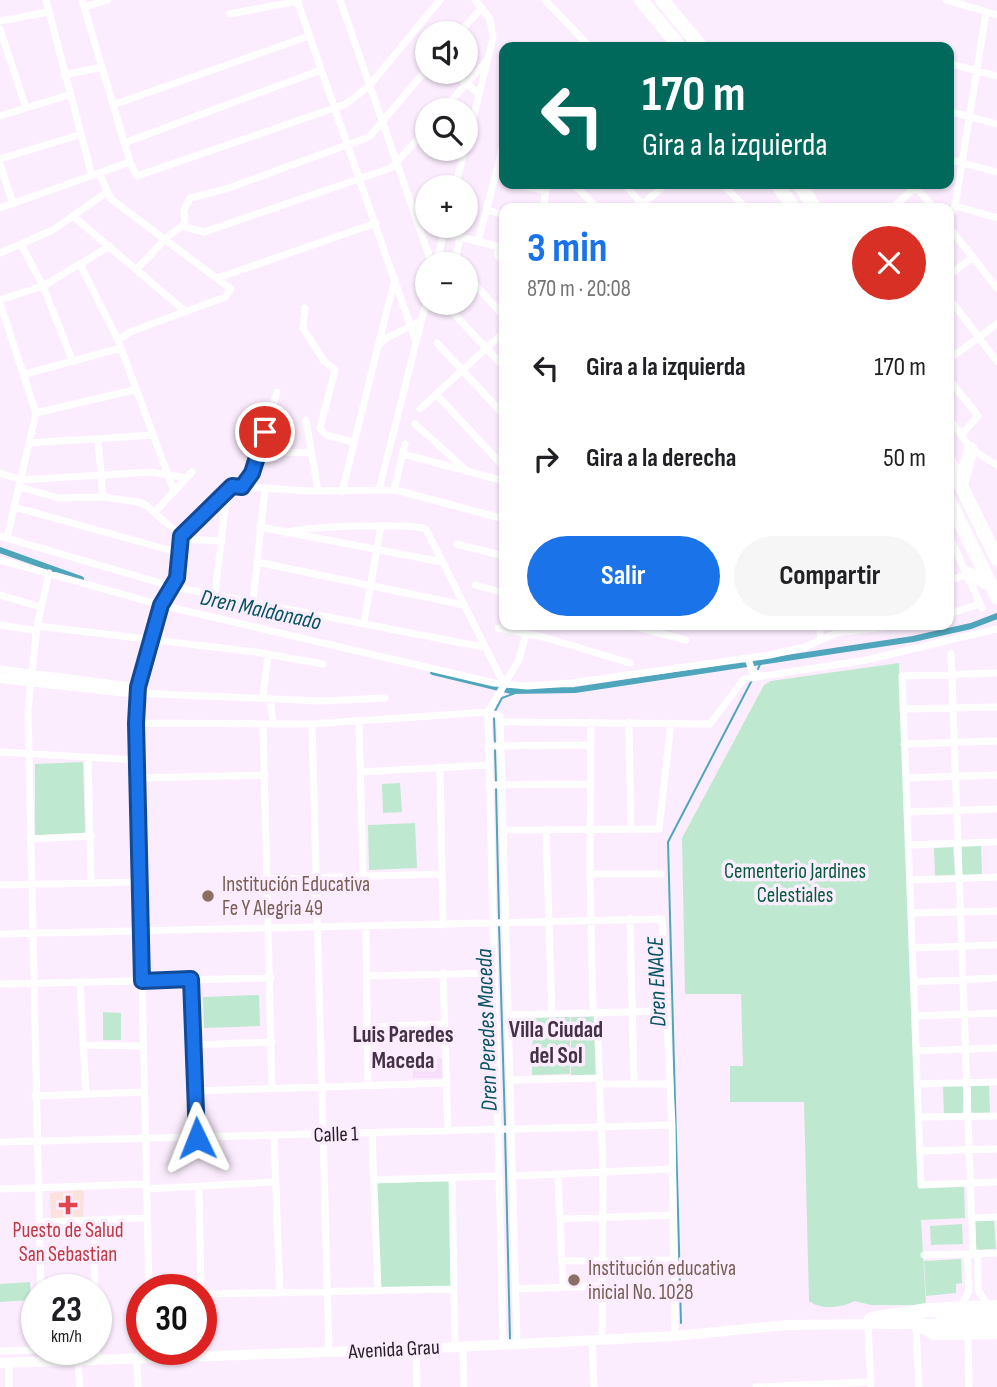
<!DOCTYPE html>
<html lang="es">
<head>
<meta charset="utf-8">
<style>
	:root { --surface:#fff; --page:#f6f6f6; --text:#202124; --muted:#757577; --accent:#1a73e8 }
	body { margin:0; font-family:"Sofia Sans Condensed",sans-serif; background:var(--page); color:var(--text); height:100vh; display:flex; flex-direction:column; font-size:26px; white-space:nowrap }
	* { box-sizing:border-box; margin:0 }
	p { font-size:23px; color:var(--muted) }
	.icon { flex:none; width:38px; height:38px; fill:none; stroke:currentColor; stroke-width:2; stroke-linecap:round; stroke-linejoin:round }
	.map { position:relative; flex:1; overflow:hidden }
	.details { position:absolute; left:499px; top:203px; width:455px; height:427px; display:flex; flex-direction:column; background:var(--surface); border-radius:14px; box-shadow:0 2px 5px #0004 }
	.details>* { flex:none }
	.top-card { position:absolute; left:499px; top:42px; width:455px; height:147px; border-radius:14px; box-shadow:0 2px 5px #0004; background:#00695c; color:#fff; overflow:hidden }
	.buttons { position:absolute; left:415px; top:21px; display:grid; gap:14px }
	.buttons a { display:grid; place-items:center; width:63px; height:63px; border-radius:50%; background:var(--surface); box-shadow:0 2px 5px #0004; font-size:35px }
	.speed { position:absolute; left:21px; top:1274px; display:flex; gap:14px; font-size:35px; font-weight:700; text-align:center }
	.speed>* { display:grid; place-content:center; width:91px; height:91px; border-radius:50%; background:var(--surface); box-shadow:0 2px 5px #0004; line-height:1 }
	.speed small { font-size:18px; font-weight:400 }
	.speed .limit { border:10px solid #d22; background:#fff; color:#111 }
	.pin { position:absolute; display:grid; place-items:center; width:60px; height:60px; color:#fff; margin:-30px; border:4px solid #fff; border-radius:50%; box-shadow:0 2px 7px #0007 }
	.me { position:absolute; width:77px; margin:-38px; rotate:358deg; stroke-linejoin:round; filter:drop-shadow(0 0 5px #0008) }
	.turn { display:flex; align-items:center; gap:24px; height:147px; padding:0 28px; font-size:32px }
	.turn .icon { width:91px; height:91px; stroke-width:2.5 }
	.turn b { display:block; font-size:49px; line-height:60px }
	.round { display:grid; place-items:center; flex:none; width:74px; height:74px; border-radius:37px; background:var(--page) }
	.summary { display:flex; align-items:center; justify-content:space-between; height:119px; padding:0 28px }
	h1 { font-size:42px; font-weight:700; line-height:52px; color:var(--accent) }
	.action { display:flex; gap:14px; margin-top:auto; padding:14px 28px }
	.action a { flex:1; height:80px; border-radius:42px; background:var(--accent); color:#fff; font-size:28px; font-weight:700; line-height:80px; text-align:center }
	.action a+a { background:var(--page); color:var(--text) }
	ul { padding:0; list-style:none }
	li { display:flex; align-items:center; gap:21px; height:91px; padding:0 28px }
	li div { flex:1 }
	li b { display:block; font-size:26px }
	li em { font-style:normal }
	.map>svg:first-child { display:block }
	.built { fill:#f7dffb }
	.medical { fill:#fce2dd }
	.green { fill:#bee8cf }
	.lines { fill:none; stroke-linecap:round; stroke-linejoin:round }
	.stream { stroke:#4fa6bc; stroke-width:2 }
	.canal { stroke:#4fa6bc; stroke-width:6 }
	.street { stroke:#fff; stroke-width:7 }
	.secondary { stroke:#fff; stroke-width:10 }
	.primary { stroke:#fff; stroke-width:10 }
	.highway { stroke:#fff; stroke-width:14 }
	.route-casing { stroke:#114b97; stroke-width:18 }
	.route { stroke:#1a73e8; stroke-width:12 }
	.education-dot { fill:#8d6e63; stroke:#fcedfe; stroke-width:2.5 }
	.health-dot { fill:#e0444e; stroke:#fcedfe; stroke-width:2.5 }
	.labels { text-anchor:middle; stroke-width:7; stroke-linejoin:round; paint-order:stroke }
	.park-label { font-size:21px; fill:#025c3a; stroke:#fcedfe }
	.education-label { font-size:21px; fill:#785e54; stroke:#fcedfe; text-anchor:start }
	.street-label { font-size:21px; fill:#271e29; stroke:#fcedfe }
	.health-label { font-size:21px; fill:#be3a42; stroke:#fcedfe }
	.water-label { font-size:23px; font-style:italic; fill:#045363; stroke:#fcedfe }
	.neighbourhood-label { font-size:23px; font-weight:bold; fill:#443148; stroke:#fcedfe }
</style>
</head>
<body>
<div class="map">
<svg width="997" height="1387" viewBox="0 0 997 1387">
	<rect width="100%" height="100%" fill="#fcedfe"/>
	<path class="built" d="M442,1058L443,1078H413L412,1059Z"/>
	<path class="medical" d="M81,1190L84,1192L83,1220H51L50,1193Z"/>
	<path class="green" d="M899,663L919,1188L964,1186L965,1218L921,1220L926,1305H871L854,1301C843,1308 820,1310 809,1301L804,1102H730V1066H743L741,994H685L682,838L764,685L771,681Z
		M83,762L85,834L35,835V764Z
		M400,783L402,812L383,813L382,784Z
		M415,823L417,868L369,870L368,825Z
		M981,845L982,875L962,876L961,846Z
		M953,847L955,876L935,877L934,848Z
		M259,995L260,1026L204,1028L203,997Z
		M103,1012L121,1013V1040H103Z
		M533,1016L570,1017V1074L532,1075Z
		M596,1016L597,1073L594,1076H571V1017Z
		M963,1085V1115H944L943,1086Z
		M971,1085H989L990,1114H971Z
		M449,1181L453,1287H378L376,1183Z
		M994,1219L996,1249L976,1250L975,1220Z
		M962,1224L963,1244L931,1245L930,1226Z
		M961,1259L962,1283L956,1284V1293L926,1296L924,1261Z
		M30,1282L31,1300L0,1302V1284Z"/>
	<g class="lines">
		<path class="stream" d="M758,669L761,662
			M494,713L502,698L518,692
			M494,718L495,744
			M495,750L496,782
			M496,788L499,919
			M499,925L505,1125
			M505,1131L510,1339
			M681,1323L668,842L752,680"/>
		<path class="canal" d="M0,550L81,579
			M433,672L511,691L575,690L913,639L971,626L997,616"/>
		<path class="street" d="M46,0L92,176
			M82,0L130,162L137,176L346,104L369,86L440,0
			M297,0L416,342
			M340,0L432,264
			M545,0L588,45
			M946,0L997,15
			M84,7L108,0
			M230,14L298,1
			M0,21L48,12
			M0,29L26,108
			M459,33L482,8
			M948,63L997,76
			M453,72L479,94
			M64,75L102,67
			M113,105L309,36
			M443,110L485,63
			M948,111L997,124
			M0,116L69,95
			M124,143L321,70
			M466,147L493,38L490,19L475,0
			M0,159L79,135
			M948,159L997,172
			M0,164L13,204
			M99,173L111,199L231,289L225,297L130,332L118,340
			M517,184L545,191
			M574,184L597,208
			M624,184L646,208
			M722,184L746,208
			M913,184L934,208
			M455,187L465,149
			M955,206L997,218
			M0,208L130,162
			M543,208L547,184
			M638,208L666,184
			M892,208L916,187
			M487,210L504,215
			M73,216L186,312
			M948,219L955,206L986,13
			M185,226L184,210L190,198L226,189L369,137L427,69
			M948,226L997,288
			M444,233L504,248
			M478,242L504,142
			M22,246L43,286L73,362
			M498,247V256L504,263
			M0,253L53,230L107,192
			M436,264L446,226
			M455,264L459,239
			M81,266L118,340L174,491
			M137,269L166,238L182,226L204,232L391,168L427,129
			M466,275L504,316
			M948,276L973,257
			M218,278L376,223
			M948,297L997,361
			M0,300L43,286L110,246
			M0,303L36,413L7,538
			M445,304L504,367
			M305,308L303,328L324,361L335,370L320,428L326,435L353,442
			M437,343L504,415
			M378,346L385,339L422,320
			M948,360L997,324
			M25,374L121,348
			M948,378L978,416L962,434
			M436,394L504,467
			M420,409L504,332
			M36,413L134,390
			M948,416L971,449L997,465
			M306,420L318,491
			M415,424L466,470
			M98,440L103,497
			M29,443L153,435
			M280,452L312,453
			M403,454L504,481
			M0,473L21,480L151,472L186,478
			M19,487L59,498L103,497L139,502L147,506L181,536
			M242,487L252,473L277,392
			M379,490L427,299
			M394,490L405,444
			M342,492L395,278
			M14,507L180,553
			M155,512L192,472
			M260,527L442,562
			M286,533C298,526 413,523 426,529L504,684
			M948,533L982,608
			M0,536L174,587L483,647
			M181,539L222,541
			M457,544L504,556
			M0,560L161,605L494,683L527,686L571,683L770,655L805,647L836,633L903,625
			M257,562L464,605
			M948,581L968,574
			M475,585L504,593
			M215,594L227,491
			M0,595L41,607
			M253,601L265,489
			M948,614L980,604
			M364,622L381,526
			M0,625L37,631
			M629,625L686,640
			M819,625L821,639
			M37,626L256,652L323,664
			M498,628L543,637L630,663
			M951,654L973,1254
			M748,658L752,671L759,675
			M0,669L138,687
			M997,673L902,676L921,1185L997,1182
			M137,693L321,701L385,698
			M263,697L268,655
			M270,698L273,723
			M903,709L997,707
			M488,712L503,1344
			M488,712L519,660L528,625
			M359,721L363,876
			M501,722L710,724L744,679L866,660L997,629
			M591,722L590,874L593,1012
			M629,722L631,828
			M136,723L312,724L488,712L500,716L517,1343
			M263,724L272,1088
			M312,724L329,1352
			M904,744L997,741
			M488,746L590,745
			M0,752L138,760
			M88,760L91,883
			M440,767L443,925
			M361,772L488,765
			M139,778L265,775
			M906,778L997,775
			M489,785L589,784
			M907,812L997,809
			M546,829L552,1014
			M503,830L659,829L671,723
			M30,839L91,836
			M908,845L997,842
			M590,874H661
			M267,879L441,874
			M910,880L997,877
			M0,885L141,882
			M911,913L997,911
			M630,918L634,1084
			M366,927L368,1085
			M0,934L662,919L672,1125L675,1336
			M912,948L997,945
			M443,973L448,1131
			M367,976L495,973
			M191,980L197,1138
			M80,982L86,1094
			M914,982L997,978
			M0,984L271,978
			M597,1012L603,1173L602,1339
			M509,1015L665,1011
			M915,1016L997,1013
			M368,1027L445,1024
			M368,1034L445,1031
			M83,1045L143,1046
			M194,1045L272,1042
			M916,1051L997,1048
			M510,1080L600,1078
			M600,1084H670
			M917,1084L997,1082
			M195,1091L447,1083
			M35,1096L144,1092
			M919,1117L997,1116
			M372,1133L378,1290
			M274,1136L280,1293
			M0,1142L672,1125
			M920,1151L997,1149
			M558,1174L563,1287
			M512,1176L672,1169
			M452,1178L455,1346
			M374,1180L499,1176
			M199,1187L201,1290
			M0,1189L146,1184
			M146,1189L274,1182
			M972,1218L997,1217
			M560,1219L673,1215
			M93,1220L95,1290
			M39,1222L147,1218
			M978,1253V1290L988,1306
			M924,1255L997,1253
			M562,1261L674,1260
			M516,1289L602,1286
			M41,1290L28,710L37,626L49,573
			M149,1290L136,709L138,687L155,623L161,605L177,578L181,536L232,486L307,491L396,490L504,519
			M201,1294L453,1289
			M960,1307L969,1291L967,1254
			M96,1325L97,1359
			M916,1325L919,1387
			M868,1327L871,1385
			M968,1332L969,1387
			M592,1339L594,1387
			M463,1346L464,1387
			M416,1349L417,1387
			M0,1351L43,1350
			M137,1358L138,1387
			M78,1360L80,1387
			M9,1362V1387
			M756,1387L870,1382"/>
		<path class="secondary" d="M0,678L137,693"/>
		<path class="primary" d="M940,1316L997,1314
			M0,1363L416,1349L675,1336L788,1325L997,1323"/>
		<path class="highway" d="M641,0L680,47
			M662,0L701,47
			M777,184L794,208
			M799,184L815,208
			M948,459L997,559
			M961,484L971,449
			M948,498L997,597
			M968,574L991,584
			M871,1319L927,1310L997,1307
			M918,1324L935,1333L997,1332"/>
	</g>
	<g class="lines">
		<g class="route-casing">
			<path id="route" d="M197,1138L191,979L142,981L136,723L138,687L161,605L177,578L181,536L232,486L242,487L252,473L265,432"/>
		</g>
		<use href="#route" class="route"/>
	</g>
	<g class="education-dot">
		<circle cx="208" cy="896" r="7"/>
		<circle cx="574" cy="1280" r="7"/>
	</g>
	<path class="health-dot" d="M64.5 1194.5h7v7h7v7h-7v7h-7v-7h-7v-7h7z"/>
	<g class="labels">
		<g class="park-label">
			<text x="795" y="878">Cementerio Jardines<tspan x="795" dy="24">Celestiales</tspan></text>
		</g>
		<g class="education-label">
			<text x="222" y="891">Institución Educativa<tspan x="222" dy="24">Fe Y Alegria 49</tspan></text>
			<text x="588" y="1275">Institución educativa<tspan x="588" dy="24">inicial No. 1028</tspan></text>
		</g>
		<g class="street-label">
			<text transform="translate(336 1134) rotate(-2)" y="7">Calle 1</text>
			<text transform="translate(394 1349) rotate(-3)" y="7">Avenida Grau</text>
		</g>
		<g class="health-label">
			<text x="68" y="1237">Puesto de Salud<tspan x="68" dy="24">San Sebastian</tspan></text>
		</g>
		<g class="water-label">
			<text transform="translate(261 609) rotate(12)" y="8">Dren Maldonado</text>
			<text transform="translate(656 982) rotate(-92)" y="8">Dren ENACE</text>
			<text transform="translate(486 1030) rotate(-92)" y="8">Dren Peredes Maceda</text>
		</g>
		<g class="neighbourhood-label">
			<text x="556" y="1037">Villa Ciudad<tspan x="556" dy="26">del Sol</tspan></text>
			<text x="403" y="1042">Luis Paredes<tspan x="403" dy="26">Maceda</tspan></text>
		</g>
	</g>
</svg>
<div class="buttons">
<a><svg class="icon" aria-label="sound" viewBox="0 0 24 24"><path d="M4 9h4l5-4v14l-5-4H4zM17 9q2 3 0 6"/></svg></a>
<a><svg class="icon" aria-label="search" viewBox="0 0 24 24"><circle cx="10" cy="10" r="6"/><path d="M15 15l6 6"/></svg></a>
<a>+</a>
<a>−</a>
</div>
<div class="speed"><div>23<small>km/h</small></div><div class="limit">30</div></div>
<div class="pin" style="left:265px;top:432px;background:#d93025"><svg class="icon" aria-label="arrive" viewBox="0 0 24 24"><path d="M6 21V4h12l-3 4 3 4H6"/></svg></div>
<svg class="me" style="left:197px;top:1138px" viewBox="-20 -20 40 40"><path d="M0-17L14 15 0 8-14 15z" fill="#1a73e8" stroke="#fff" stroke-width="4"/></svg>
<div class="top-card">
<div class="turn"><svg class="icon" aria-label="left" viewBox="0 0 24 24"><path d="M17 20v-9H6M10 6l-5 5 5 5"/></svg><div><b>170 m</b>Gira a la izquierda</div></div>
</div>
<section class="details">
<div class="summary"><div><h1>3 min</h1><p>870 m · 20:08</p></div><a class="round" style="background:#d93025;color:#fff"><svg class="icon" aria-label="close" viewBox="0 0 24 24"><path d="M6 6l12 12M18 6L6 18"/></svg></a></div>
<ul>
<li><svg class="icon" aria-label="left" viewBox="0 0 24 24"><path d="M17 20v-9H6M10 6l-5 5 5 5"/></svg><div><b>Gira a la izquierda</b></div><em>170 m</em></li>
<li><svg class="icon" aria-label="right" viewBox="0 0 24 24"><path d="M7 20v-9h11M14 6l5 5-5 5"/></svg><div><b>Gira a la derecha</b></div><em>50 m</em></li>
</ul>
<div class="action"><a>Salir</a><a>Compartir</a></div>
</section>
</div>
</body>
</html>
